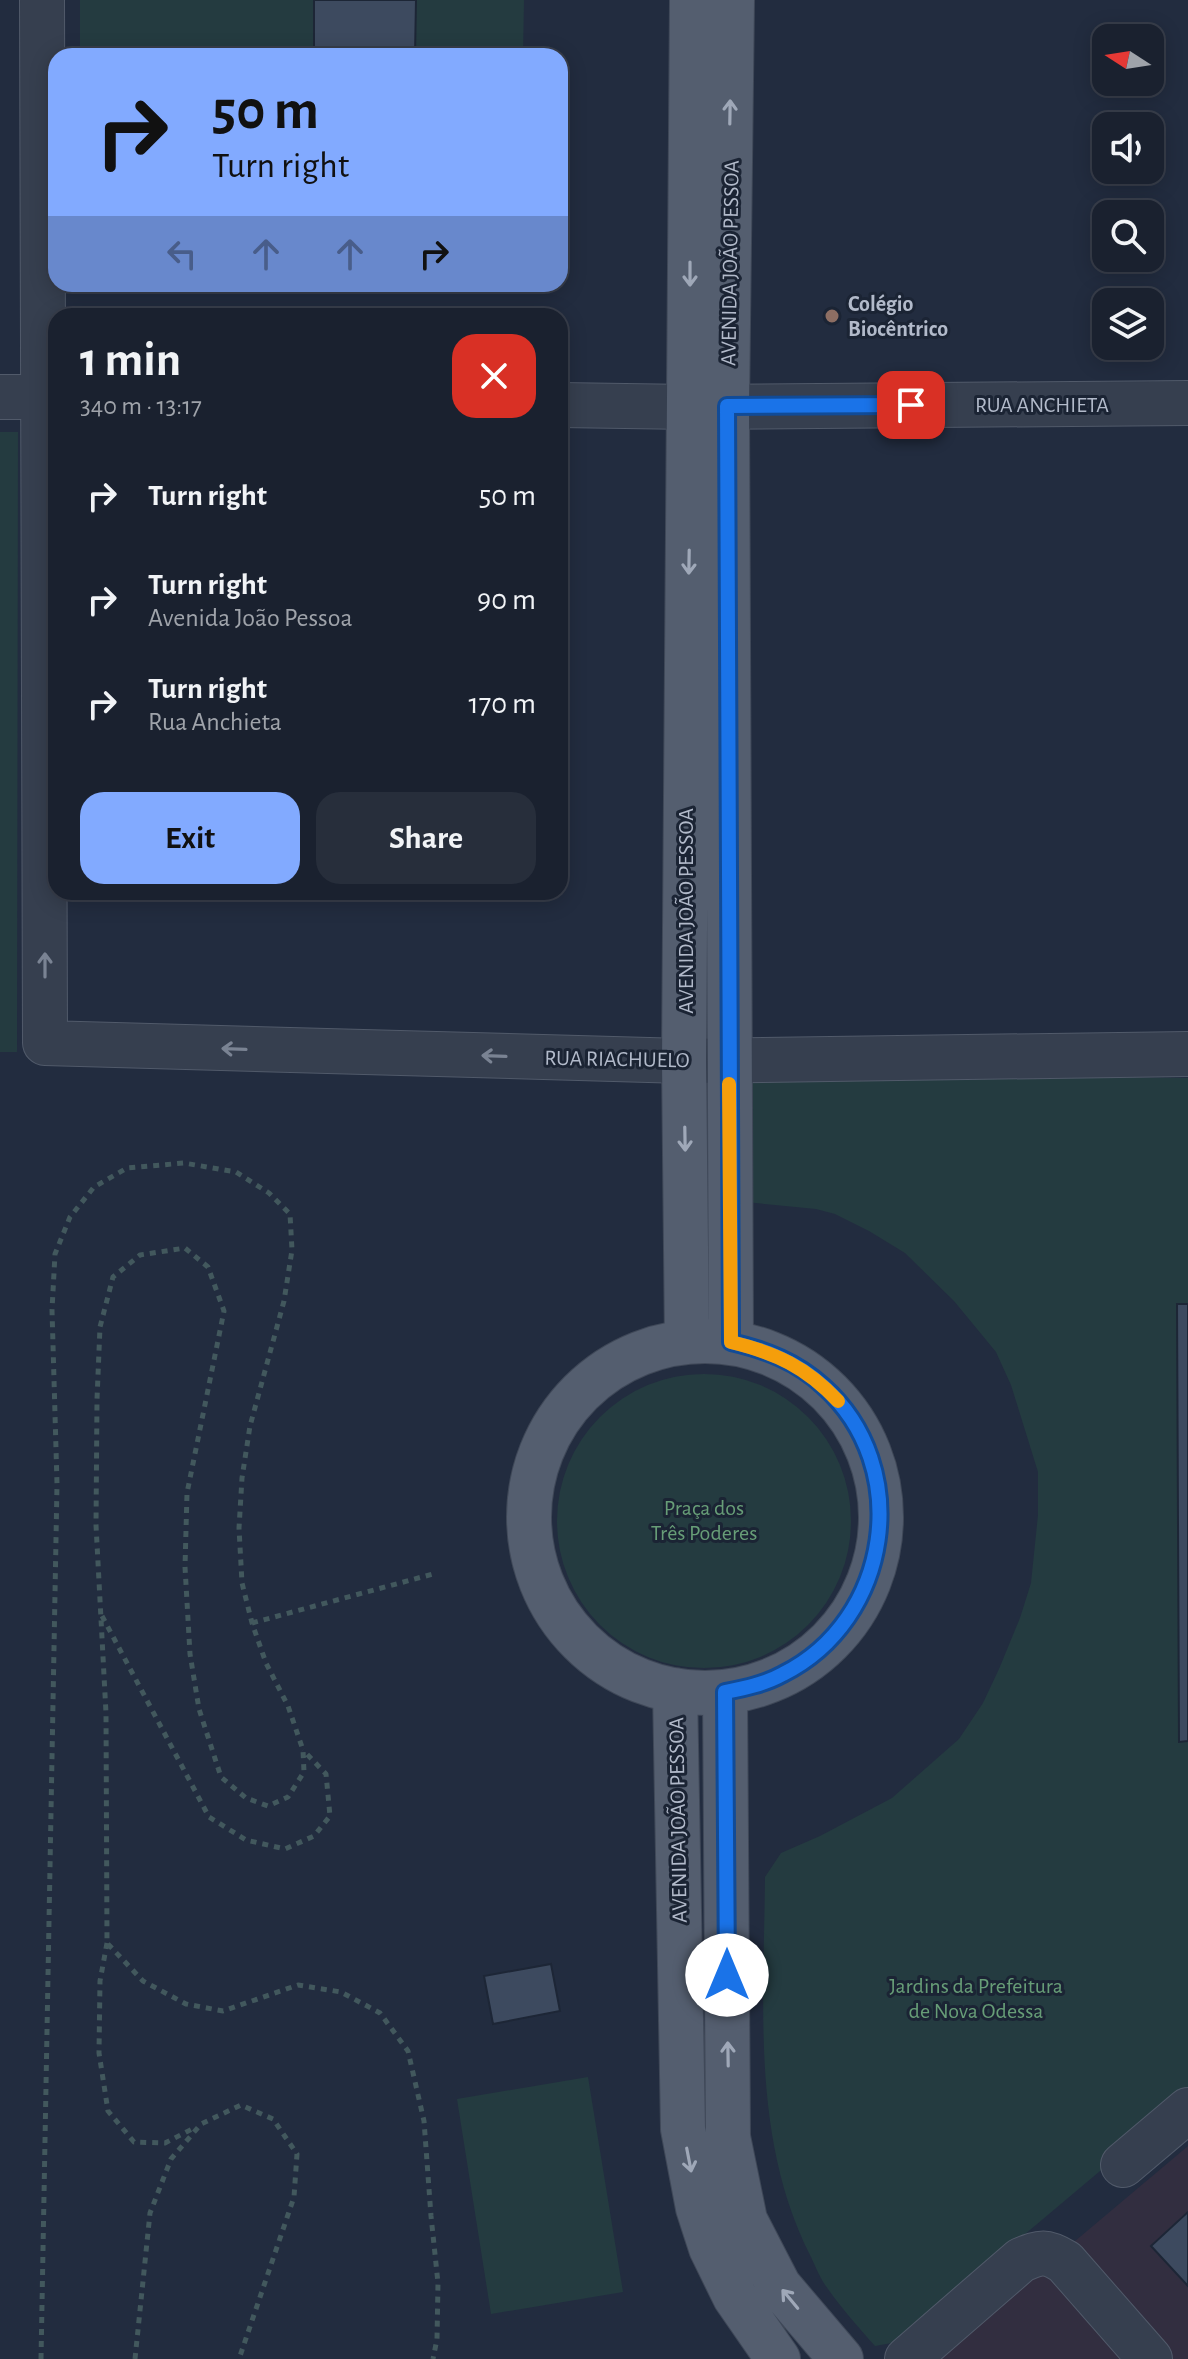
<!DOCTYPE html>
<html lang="en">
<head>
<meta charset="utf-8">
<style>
	:root { --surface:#1a212f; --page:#272e3b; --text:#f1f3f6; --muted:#9fa3aa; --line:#383e4b; --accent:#82aaff }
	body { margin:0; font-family:"Alegreya Sans",sans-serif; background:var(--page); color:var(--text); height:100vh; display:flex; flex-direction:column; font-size:30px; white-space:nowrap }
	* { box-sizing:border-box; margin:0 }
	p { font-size:26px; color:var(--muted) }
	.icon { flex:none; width:44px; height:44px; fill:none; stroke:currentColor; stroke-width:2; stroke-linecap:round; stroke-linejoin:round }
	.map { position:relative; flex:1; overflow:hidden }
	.side { position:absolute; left:48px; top:308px; width:520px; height:592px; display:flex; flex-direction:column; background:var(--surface); border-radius:24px; box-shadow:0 4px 20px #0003,0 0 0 2px var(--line) }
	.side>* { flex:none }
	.guide { position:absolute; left:48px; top:48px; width:520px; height:244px; border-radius:24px; box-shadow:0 4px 20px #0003,0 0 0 2px var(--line); background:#82aaff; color:#111; overflow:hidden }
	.needle { width:52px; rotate:282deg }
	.controls { position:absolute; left:1092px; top:24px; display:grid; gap:16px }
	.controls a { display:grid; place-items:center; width:72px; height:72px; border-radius:16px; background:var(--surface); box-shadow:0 4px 20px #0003,0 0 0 2px var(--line); font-size:40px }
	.pin { position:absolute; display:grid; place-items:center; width:68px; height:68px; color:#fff; margin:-34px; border-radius:16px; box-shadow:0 4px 12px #0006 }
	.me { position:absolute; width:88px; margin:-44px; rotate:0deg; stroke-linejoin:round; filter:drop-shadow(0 0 6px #0008) }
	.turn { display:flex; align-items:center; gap:28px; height:168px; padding:0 32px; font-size:36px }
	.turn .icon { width:104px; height:104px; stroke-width:2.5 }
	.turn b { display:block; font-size:56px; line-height:68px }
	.lanes { display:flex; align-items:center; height:76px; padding:0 32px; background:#0003; justify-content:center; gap:40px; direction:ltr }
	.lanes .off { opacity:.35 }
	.round { display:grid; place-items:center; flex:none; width:84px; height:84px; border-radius:24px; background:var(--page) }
	.head { display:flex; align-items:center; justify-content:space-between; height:136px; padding:0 32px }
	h1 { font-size:48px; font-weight:700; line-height:60px }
	.primary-button { display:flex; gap:16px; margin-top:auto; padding:16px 32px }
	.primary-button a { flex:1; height:92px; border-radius:24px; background:var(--accent); color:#111; font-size:32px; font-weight:700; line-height:92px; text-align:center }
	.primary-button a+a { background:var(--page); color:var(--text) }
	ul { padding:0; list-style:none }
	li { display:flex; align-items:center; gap:24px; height:104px; padding:0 32px }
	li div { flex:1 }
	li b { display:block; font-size:30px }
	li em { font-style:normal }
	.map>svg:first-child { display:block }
	.medical { fill:#322e40 }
	.green { fill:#243b40 }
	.building { fill:#3d4a5f; stroke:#1d2636; stroke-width:2 }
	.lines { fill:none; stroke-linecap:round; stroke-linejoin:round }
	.minor-casing { stroke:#515a6a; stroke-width:46 }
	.major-casing { stroke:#3f4858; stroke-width:46 }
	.path { stroke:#42585d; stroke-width:5; stroke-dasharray:6 6; stroke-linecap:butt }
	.minor { stroke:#363f4f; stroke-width:44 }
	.major { stroke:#545e6f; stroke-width:44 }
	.oneway { stroke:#9fa8b8 }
	.oneway2 { stroke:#7a8393 }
	.route-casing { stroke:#114b97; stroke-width:20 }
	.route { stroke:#1a73e8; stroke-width:14 }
	.slow { stroke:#f59e0b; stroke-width:14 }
	.education-dot { fill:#8d6e63; stroke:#1b2434; stroke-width:3 }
	.labels { text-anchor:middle; stroke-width:6; stroke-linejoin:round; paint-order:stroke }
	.street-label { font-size:22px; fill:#b2baca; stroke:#1b2434 }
	.poi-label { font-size:22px; font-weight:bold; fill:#b2baca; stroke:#1b2434; text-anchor:start }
	.park-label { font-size:22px; fill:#679d77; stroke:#1b2434 }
</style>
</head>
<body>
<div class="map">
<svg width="1188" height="2359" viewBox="0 0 1188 2359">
	<rect width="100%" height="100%" fill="#222c3f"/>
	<path class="medical" d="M1188,2146V2359H941L1005,2300Z"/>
	<path class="green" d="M80,0H524L523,56H80Z
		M0,432H18L17,1052H0Z
		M745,1073L1188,1078V2097L897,2342L875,2346C859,2328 842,2309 828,2289C821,2280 816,2268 811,2257C751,2140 764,2004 765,1877L781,1853L820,1836L892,1798L959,1739L983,1703L999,1669L1020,1618L1031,1583L1038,1515V1472L1011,1385L996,1352L954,1301L905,1253L869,1231L835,1214L816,1209L745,1202Z
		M557 1521a147 147 0 1 1 294 0a147 147 0 1 1-294 0Z
		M588,2077L623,2292L491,2314L457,2099Z"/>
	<path class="building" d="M314,0H416L415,56H314Z
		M1177,1304H1188V1741L1179,1742Z
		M551,1964L560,2011L493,2024L484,1976Z
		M1188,2212V2286L1151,2246Z"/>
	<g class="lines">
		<g class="minor-casing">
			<path id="minor" d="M42,0L45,1043L684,1061L1188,1054
				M0,397H56
				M560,405L690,407L1188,403
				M1123,2165L1188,2110
				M907,2359L1021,2260C1041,2252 1045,2250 1065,2262L1150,2359"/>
		</g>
		<g class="major-casing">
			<path id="major" d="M529 1517a176 176 0 1 1 352 0a176 176 0 1 1-352 0Z
				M687,1342L684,1061L692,0
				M731,1342L727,406L732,0
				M675,1690L683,2129L698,2208L711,2248L735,2297L778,2359
				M725,1692L728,2137L745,2220L779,2286L841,2359"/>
		</g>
		<path class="path" d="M102,1616L209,1817L246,1840L285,1849L314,1836L330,1816L326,1774L303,1750
			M252,1623L433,1574
			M107,1943L100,1981L99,2053L108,2111L134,2142L165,2143L196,2127
			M41,2359L57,1484L52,1310L55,1254L70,1217L94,1187L127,1168L184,1163L236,1172L269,1193L290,1214L292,1250L284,1301L250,1426L242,1478L239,1528L242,1583L252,1623L266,1663L288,1706L303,1750L304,1772L288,1797L268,1806L246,1798L221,1777L199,1709L190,1654L185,1567L187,1493L224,1311L208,1267L185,1248L140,1255L113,1277L100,1327L97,1399L96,1525L106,1713L107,1943L143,1981L186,2004L223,2011L298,1985L341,1992L380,2013L408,2051L424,2121L431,2216L438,2283L437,2339L433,2359
			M135,2359L150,2213L171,2159L201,2124L241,2105L273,2119L297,2154L294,2197L239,2359"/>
		<use href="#minor" class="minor"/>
		<use href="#major" class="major"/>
	</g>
	<defs><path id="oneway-shaft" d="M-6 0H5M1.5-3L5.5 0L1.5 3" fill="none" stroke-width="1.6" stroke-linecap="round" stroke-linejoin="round" transform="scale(2)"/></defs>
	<g class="oneway">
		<use href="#oneway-shaft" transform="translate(730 112) rotate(-89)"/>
		<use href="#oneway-shaft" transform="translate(690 274) rotate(90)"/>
		<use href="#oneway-shaft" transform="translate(689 562) rotate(91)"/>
		<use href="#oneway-shaft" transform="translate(685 1139) rotate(89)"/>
		<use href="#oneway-shaft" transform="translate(728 2054) rotate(-91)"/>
		<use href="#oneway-shaft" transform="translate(689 2160) rotate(79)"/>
		<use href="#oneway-shaft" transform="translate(790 2299) rotate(-130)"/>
	</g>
	<g class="oneway2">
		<use href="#oneway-shaft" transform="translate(45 965) rotate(-90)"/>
		<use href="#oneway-shaft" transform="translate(234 1049) rotate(-178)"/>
		<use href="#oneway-shaft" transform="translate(494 1056) rotate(-178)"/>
	</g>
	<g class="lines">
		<g class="route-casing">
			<path id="route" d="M727,1975L725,1692C745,1688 765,1684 783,1674C891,1620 914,1467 823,1386C797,1362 766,1350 731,1342L727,406L911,405"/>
		</g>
		<use href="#route" class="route"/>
		<path class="slow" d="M729,1084L731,1342C776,1353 806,1367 838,1401"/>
	</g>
	<circle class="education-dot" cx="832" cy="316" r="8"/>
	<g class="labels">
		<g class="street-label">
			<text transform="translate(729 263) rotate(-89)" y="8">AVENIDA JOÃO PESSOA</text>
			<text x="1042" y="412">RUA ANCHIETA</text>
			<text transform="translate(685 911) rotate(-90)" y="8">AVENIDA JOÃO PESSOA</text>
			<text transform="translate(617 1058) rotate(1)" y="8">RUA RIACHUELO</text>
			<text transform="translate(677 1820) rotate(-91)" y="8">AVENIDA JOÃO PESSOA</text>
		</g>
		<g class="poi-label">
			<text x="848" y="311">Colégio<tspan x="848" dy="25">Biocêntrico</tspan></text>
		</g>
		<g class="park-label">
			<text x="704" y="1515">Praça dos<tspan x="704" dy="25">Três Poderes</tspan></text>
			<text x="976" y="1993">Jardins da Prefeitura<tspan x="976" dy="25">de Nova Odessa</tspan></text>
		</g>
	</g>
</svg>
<div class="controls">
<a><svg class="needle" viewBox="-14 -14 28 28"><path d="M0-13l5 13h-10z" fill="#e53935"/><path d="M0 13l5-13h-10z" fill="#9fa3aa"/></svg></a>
<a><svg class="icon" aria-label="sound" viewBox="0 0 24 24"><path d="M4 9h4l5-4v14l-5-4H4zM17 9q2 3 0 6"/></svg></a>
<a><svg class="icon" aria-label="search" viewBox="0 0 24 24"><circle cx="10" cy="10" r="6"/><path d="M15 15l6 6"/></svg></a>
<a><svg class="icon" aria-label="layers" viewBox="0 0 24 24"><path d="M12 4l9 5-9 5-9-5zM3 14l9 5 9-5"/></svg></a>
</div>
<div class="pin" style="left:911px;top:405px;background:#d93025"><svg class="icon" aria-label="arrive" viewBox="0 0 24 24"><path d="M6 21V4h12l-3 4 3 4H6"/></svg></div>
<svg class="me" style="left:727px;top:1975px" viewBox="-20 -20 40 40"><circle r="19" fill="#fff"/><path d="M0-13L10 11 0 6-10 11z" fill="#1a73e8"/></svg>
<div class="guide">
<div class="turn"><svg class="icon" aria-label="right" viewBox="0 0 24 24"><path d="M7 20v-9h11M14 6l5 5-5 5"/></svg><div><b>50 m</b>Turn right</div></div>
<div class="lanes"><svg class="icon off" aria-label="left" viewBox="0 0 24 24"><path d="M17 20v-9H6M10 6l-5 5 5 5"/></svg><svg class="icon off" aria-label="ahead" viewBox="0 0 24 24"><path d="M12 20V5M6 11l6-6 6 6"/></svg><svg class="icon off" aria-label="ahead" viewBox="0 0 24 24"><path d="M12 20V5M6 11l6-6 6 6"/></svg><svg class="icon" aria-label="right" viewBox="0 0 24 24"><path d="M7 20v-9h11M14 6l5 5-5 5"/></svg></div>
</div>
<section class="side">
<div class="head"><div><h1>1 min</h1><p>340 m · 13:17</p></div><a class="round" style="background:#d93025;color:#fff"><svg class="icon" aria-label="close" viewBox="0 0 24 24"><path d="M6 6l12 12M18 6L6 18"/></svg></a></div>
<ul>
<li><svg class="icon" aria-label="right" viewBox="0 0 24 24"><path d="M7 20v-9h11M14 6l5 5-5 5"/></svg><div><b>Turn right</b></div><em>50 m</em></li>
<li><svg class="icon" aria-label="right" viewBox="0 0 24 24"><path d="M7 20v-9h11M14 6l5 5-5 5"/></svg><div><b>Turn right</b><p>Avenida João Pessoa</p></div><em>90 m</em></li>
<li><svg class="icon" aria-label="right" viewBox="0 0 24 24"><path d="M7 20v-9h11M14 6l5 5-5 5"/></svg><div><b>Turn right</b><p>Rua Anchieta</p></div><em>170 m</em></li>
</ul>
<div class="primary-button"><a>Exit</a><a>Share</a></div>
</section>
</div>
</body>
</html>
